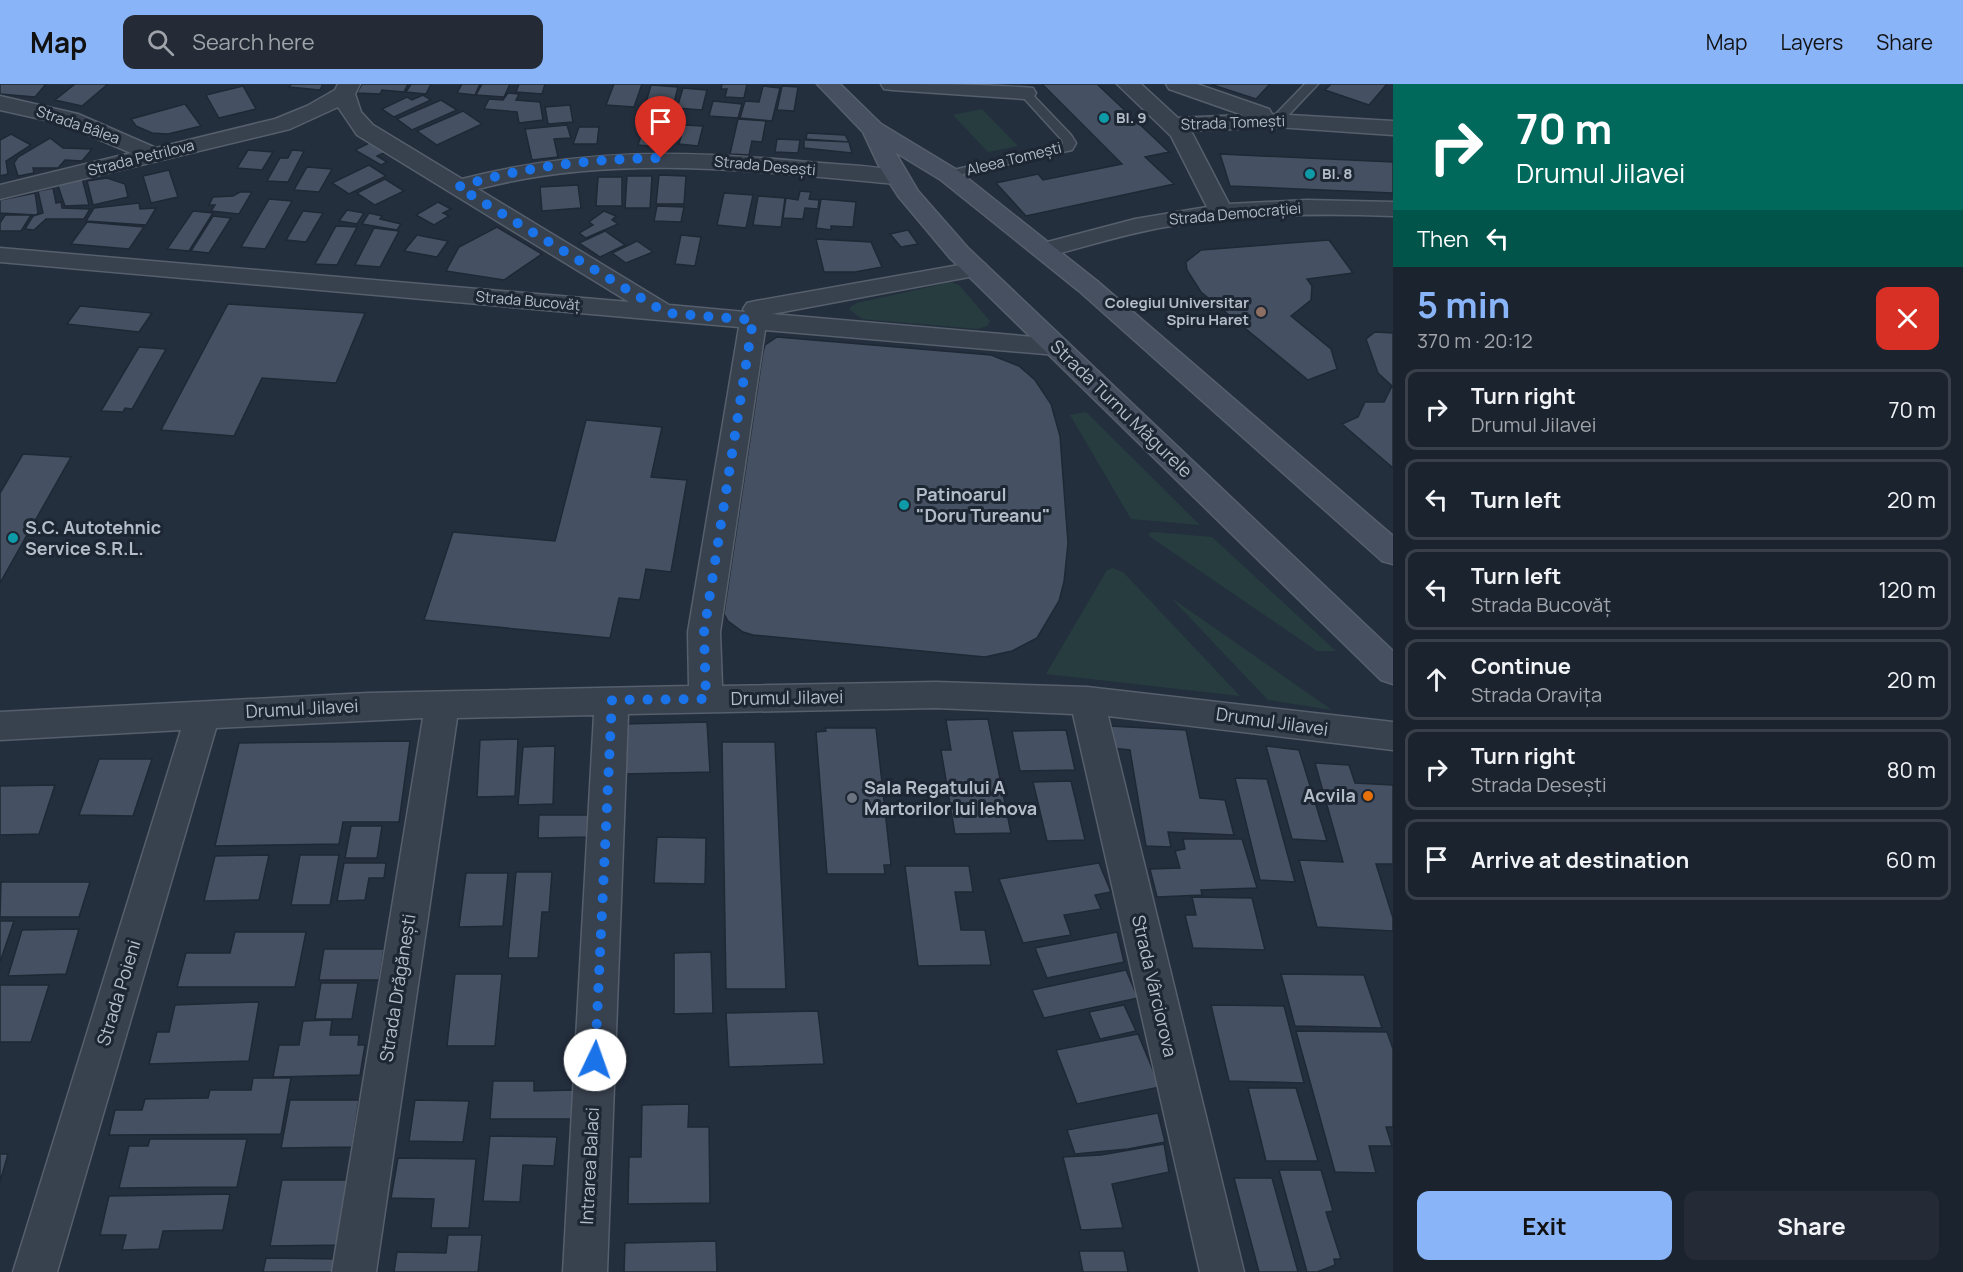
<!DOCTYPE html>
<html lang="en">
<head>
<meta charset="utf-8">
<style>
	:root { --surface:#1b232e; --page:#242b36; --text:#f1f3f6; --muted:#a0a4aa; --line:#39404a; --accent:#8ab4f8 }
	body { margin:0; font-family:Manrope,sans-serif; background:var(--page); color:var(--text); height:100vh; display:flex; flex-direction:column; font-size:22px; white-space:nowrap }
	* { box-sizing:border-box; margin:0 }
	p { font-size:20px; color:var(--muted) }
	.icon { flex:none; width:33px; height:33px; fill:none; stroke:currentColor; stroke-width:2; stroke-linecap:round; stroke-linejoin:round }
	.map { position:relative; flex:1; overflow:hidden }
	.panel { display:flex; flex-direction:column; background:var(--surface); width:570px }
	.panel>* { flex:none }
	.guide { background:#00695c; color:#fff; overflow:hidden }
	.pin { position:absolute; display:grid; place-items:center; width:51px; height:51px; color:#fff; margin:-62px -26px; border-radius:50% 50% 50% 0; rotate:-45deg; box-shadow:0 0 6px #0007 }
	.pin .icon { rotate:45deg }
	.me { position:absolute; width:66px; margin:-33px; rotate:3deg; stroke-linejoin:round; filter:drop-shadow(0 0 4px #0008) }
	.turn { display:flex; align-items:center; gap:21px; height:126px; padding:0 24px; font-size:27px }
	.turn .icon { width:78px; height:78px; stroke-width:2.5 }
	.turn b { display:block; font-size:42px; line-height:51px }
	.then { display:flex; align-items:center; height:57px; padding:0 24px; background:#0003; gap:12px; font-size:22px }
	.round { display:grid; place-items:center; flex:none; width:63px; height:63px; border-radius:12px; background:var(--page) }
	.overview { display:flex; align-items:center; justify-content:space-between; height:102px; padding:0 24px }
	h1 { font-size:36px; font-weight:700; line-height:45px; color:var(--accent) }
	.primary-button { display:flex; gap:12px; margin-top:auto; padding:12px 24px }
	.primary-button a { flex:1; height:69px; border-radius:12px; background:var(--accent); color:#111; font-size:24px; font-weight:700; line-height:69px; text-align:center }
	.primary-button a+a { background:var(--page); color:var(--text) }
	ul { padding:0; list-style:none }
	li { display:flex; align-items:center; gap:18px; height:81px; margin:0 12px 9px; padding:0 12px; border:3px solid var(--line); border-radius:12px }
	li div { flex:1 }
	li b { display:block; font-size:22px }
	li em { font-style:normal }
	header { display:flex; align-items:center; gap:36px; box-sizing:border-box; height:84px; padding:0 30px; background:var(--accent); color:#111 }
	header strong { font-size:28px }
	nav { display:flex; gap:33px; margin-inline-start:auto; font-size:21px }
	.search { width:420px; height:54px; background:var(--page); display:flex; align-items:center; gap:15px; box-sizing:border-box; padding:0 21px; border-radius:12px; color:var(--muted); font-size:22px }
	main { display:flex; flex:1; min-height:0 }
	.map>svg:first-child { display:block }
	.green { fill:#263c3f }
	.building { fill:#455162; stroke:#1f2835; stroke-width:1.5 }
	.lines { fill:none; stroke-linecap:round; stroke-linejoin:round }
	.service-casing { stroke:#565f6c; stroke-width:3 }
	.minor-casing { stroke:#565f6c; stroke-width:3 }
	.secondary-casing { stroke:#565f6c; stroke-width:3 }
	.service { fill:#38414e; fill-rule:evenodd }
	.minor { fill:#38414e; fill-rule:evenodd }
	.secondary { fill:#465061; fill-rule:evenodd }
	.route { stroke:#1a73e8; stroke-width:10; stroke-dasharray:0 18 }
	.culture-dot { fill:#0f9aa8; stroke:#1d2633; stroke-width:2 }
	.education-dot { fill:#8d6e63; stroke:#1d2633; stroke-width:2 }
	.food-dot { fill:#e8710a; stroke:#1d2633; stroke-width:2 }
	.worship-dot { fill:#6b7280; stroke:#1d2633; stroke-width:2 }
	.labels { text-anchor:middle; stroke-width:6; stroke-linejoin:round; paint-order:stroke }
	.far-poi-label { font-size:15px; font-weight:bold; fill:#b4bcc9; stroke:#1d2633; text-anchor:start }
	.far-street-label { font-size:15px; fill:#b4bcc9; stroke:#1d2633 }
	.street-label { font-size:18px; fill:#b4bcc9; stroke:#1d2633 }
	.poi-label { font-size:18px; font-weight:bold; fill:#b4bcc9; stroke:#1d2633; text-anchor:start }
</style>
</head>
<body>
<header>
<strong>Map</strong>
<div class="search"><svg class="icon" aria-label="search" viewBox="0 0 24 24"><circle cx="10" cy="10" r="6"/><path d="M15 15l6 6"/></svg>Search here</div>
<nav><a>Map</a><a>Layers</a><a>Share</a></nav>
</header>
<main>
<div class="map">
<svg width="1393" height="1188" viewBox="0 0 1393 1188">
	<rect width="100%" height="100%" fill="#242f3e"/>
	<path class="green" d="M982,25L1018,62L988,68L953,31Z
		M951,198L959,201L990,237L987,242L977,245L862,235L850,226V223L857,219Z
		M1086,328L1200,441L1131,435L1070,331Z
		M1154,448L1212,453L1336,567H1317L1149,452V449Z
		M1113,484L1124,489L1240,612L1046,590L1107,486Z
		M1172,515H1173L1332,626L1268,616Z"/>
	<path class="building" d="M0,0H46L35,13L0,10Z
		M75,0H108L82,22L55,16Z
		M291,0H323L320,6L289,3Z
		M362,0H408L404,8L382,6L380,10L357,9Z
		M411,0H431L426,10L406,8Z
		M462,0H480L475,11L457,9Z
		M482,0H510L504,13L476,11Z
		M519,0H545L542,10L516,8Z
		M614,0H642L634,23L606,21Z
		M722,0H747L744,14L725,13L727,5H721Z
		M1042,0H1097L1169,68L1145,73L1174,100L1026,132L996,99L1038,90L1043,96L1122,80Z
		M1270,0L1256,15L1213,1L1214,0Z
		M1331,0H1387L1369,21L1325,6Z
		M651,1L678,3L673,23L645,22Z
		M243,2L256,25L219,34L206,11Z
		M763,2L780,4L772,37L740,34L745,17L759,18Z
		M782,2L798,3L794,27L777,26Z
		M683,4L707,6L702,26L677,24Z
		M508,9L519,10L516,16L540,18L543,36L519,39L517,28L484,25L489,15L503,16Z
		M423,11L431,16L394,33L382,25L407,13L412,16Z
		M441,16L457,26L412,46L397,35Z
		M713,17L742,20L738,34L709,32Z
		M185,20L201,42L168,50L152,49L136,42L131,35Z
		M570,21L573,38L548,40L545,23Z
		M463,27L482,40L437,61L417,47Z
		M738,35L766,37L762,58L752,57L749,71L730,70Z
		M646,36L668,37L660,63L638,61Z
		M567,41L571,54L554,55L558,73L532,76L525,45Z
		M684,41L703,42L698,62L679,60Z
		M579,43H599L597,60H573Z
		M807,49L845,51L849,58L806,56Z
		M11,50L31,61L6,77L8,90L0,92V56Z
		M50,54L63,64L92,65L82,77L65,76L58,84H33L34,89L18,92L14,79L18,73Z
		M777,55L800,56L798,69L775,68Z
		M804,55L849,58L852,69L804,64Z
		M371,58L386,68L377,72L387,78L381,81L355,66Z
		M248,66L273,68L262,86L237,84Z
		M292,66L304,67L288,98L267,97L280,74H288Z
		M1220,70L1393,78V109L1230,102Z
		M369,81L386,92L349,110L332,99Z
		M307,83L332,85L319,108L294,106Z
		M169,86L178,113L151,119L143,92Z
		M659,91L686,92L684,120H656Z
		M627,92H652L650,124H625Z
		M598,93H622V122H596Z
		M82,94L89,121L65,122L57,99Z
		M107,94L125,100L128,113L93,121L87,97Z
		M385,95L404,107L375,121L357,109Z
		M578,101L581,124L542,127L540,103Z
		M53,104L56,119L61,118L62,124L90,125L84,135H46L34,146L25,145L33,132L43,129L38,107Z
		M800,107L811,108L809,115L819,116L818,125L805,124L803,135L783,134L786,114L798,116Z
		M240,108H252L239,130L211,127L215,121H209L213,113L233,112Z
		M35,109L38,129L36,131L0,129V116Z
		M724,109L753,111L746,144L717,141Z
		M758,112L785,114L781,143L753,141Z
		M269,115L292,117L265,165L241,163Z
		M821,115L856,118L853,143L831,142V146L816,144Z
		M438,118L451,125L443,129L449,132L434,141L416,131Z
		M139,119L140,125L156,124L146,141L86,137L94,124Z
		M657,122L684,123L681,138L654,137Z
		M347,126L364,129L357,140L339,137Z
		M193,127L213,129L189,167L167,165Z
		M303,127L323,129L306,158L286,156Z
		M604,127L616,132L612,136L618,140L586,154L579,149L593,141L589,138Z
		M369,129L382,132L380,135L401,140L397,146L362,140Z
		M5,131H31L21,147H0V139Z
		M213,132L231,134L209,169L191,167Z
		M87,138L144,143L129,165L71,160Z
		M336,142L357,143L337,181L315,180Z
		M497,143L542,170L504,196L446,187L459,163Z
		M374,144L399,147L380,183L355,181Z
		M908,146L918,160L901,163L890,150Z
		M605,147L625,161L600,173L579,159Z
		M417,151L448,157L437,173L404,167Z
		M681,151L701,153L695,182L675,180Z
		M816,155L871,158L882,183L855,188H824Z
		M1329,156L1353,189L1307,195L1312,202L1311,216L1291,232L1331,265L1337,285L1308,296L1201,208L1187,186L1186,178L1201,166Z
		M637,157L653,168L626,179L612,169Z
		M228,220L365,229L336,299L262,294L234,352L161,346Z
		M80,222L152,229L139,248L67,240Z
		M1375,248L1393,249V384L1342,340L1358,333L1365,318H1384L1392,302L1378,289L1366,255Z
		M777,253L991,271L1019,282L1035,296L1051,320L1060,352L1068,459L1064,498L1059,517L1037,554L1012,567L985,573L753,551L743,548L728,537L724,530L763,268L765,261Z
		M139,263L166,265L132,325L125,324L123,328L101,327Z
		M586,336L662,343L651,393L687,396L671,488L646,485L640,516L619,514L610,554L424,536L453,448L555,457Z
		M23,370L71,373L0,499V409Z
		M988,635L1011,749L955,750L941,666H951L946,636Z
		M707,638L710,688L624,690V640Z
		M1109,642L1186,646L1200,714L1225,716L1234,751L1168,748L1171,763L1146,762L1130,666L1112,664Z
		M825,644H876L891,781H884L885,790H827L816,648L826,647Z
		M1066,646L1075,686L1020,687L1012,647Z
		M518,655L515,712L477,713L480,656Z
		M410,657L399,738H343L339,760L215,762L239,659Z
		M722,658H775L786,905H726Z
		M555,662L553,720L518,721L523,663Z
		M1266,662L1299,666L1327,757L1292,755Z
		M99,675H152L133,732L79,731Z
		M1315,679L1349,681L1355,699L1393,701V780H1376L1393,834V847L1317,843L1299,776L1343,778Z
		M1235,694L1267,695L1295,798L1260,796Z
		M1071,697L1085,756L1047,757L1033,698Z
		M55,701L39,750L0,751V702Z
		M539,731H588L587,753L538,754Z
		M351,742H382L377,774H345Z
		M657,753L706,754L705,800L654,799Z
		M1183,755H1242L1257,804L1201,806L1202,811L1157,813L1150,785L1180,784L1175,767L1185,765Z
		M269,771L259,816L204,817L215,772Z
		M300,771H339L330,821H291Z
		M344,779H386L384,794H369L365,816L337,817Z
		M1099,779L1111,808L1095,811L1101,825L1064,831L1071,851L1023,859L999,795Z
		M905,782H969L973,808H955L961,846H985L991,881L918,882Z
		M516,788H552L549,828H542L538,874H508Z
		M466,789H508L503,842L459,843Z
		M1,798H90L79,833H0Z
		M1192,813L1252,814L1265,866L1193,864L1185,831H1196Z
		M0,837H14L0,878Z
		M79,845L66,890L8,892L22,846Z
		M235,848H306L295,903H177L186,869H230Z
		M1117,848L1124,878L1047,894L1035,864Z
		M324,865H384L379,896H319Z
		M711,868L713,929L674,930V869Z
		M1126,886L1138,914L1044,934L1032,906Z
		M455,890H502L495,962H447Z
		M1281,890L1364,891L1382,944L1295,942Z
		M321,899H358L352,935H315Z
		M0,901H49L31,958H0Z
		M259,918L249,977L149,980L157,948H169L175,921Z
		M1124,921L1136,947L1100,955L1089,928Z
		M1211,921L1284,922L1304,999L1229,997Z
		M818,927L824,980L729,983L726,929Z
		M332,936L330,951H359L358,961H365L360,991L273,993L279,961H299L303,937Z
		M1296,947L1387,948L1393,965V1043H1386L1392,1062H1369L1376,1089L1335,1088Z
		M1138,950L1160,1003L1077,1020L1056,966Z
		M253,994H291L281,1050L109,1051L115,1026H142L145,1015L208,1014L210,1006H251Z
		M493,997H534V1007L575,1006L573,1035H490Z
		M1248,1004H1296L1318,1077H1266Z
		M290,1016H359L352,1063L281,1064Z
		M415,1016L469,1017L463,1058L409,1057Z
		M689,1020L688,1043H709L710,1119L628,1120L629,1073H641L642,1021Z
		M1158,1029L1165,1058L1128,1065L1075,1070L1067,1046Z
		M490,1052L557,1053L554,1082L523,1081L520,1118L483,1117Z
		M150,1055H247L237,1103L119,1104L129,1062H148Z
		M1164,1060L1169,1088L1112,1100L1123,1144L1081,1146L1063,1073L1101,1071Z
		M0,1070H8L0,1098Z
		M398,1074L476,1075L469,1144H431L434,1115L391,1114Z
		M1279,1086H1321L1333,1127L1326,1128L1341,1175H1334L1335,1181L1317,1188H1307Z
		M1234,1094H1272L1298,1188H1259Z
		M282,1096H351L341,1161L270,1162Z
		M230,1110L223,1146L163,1147L159,1165L122,1166L126,1151H100L109,1112Z
		M448,1151H482L478,1188H394L397,1168L446,1169Z
		M716,1157L717,1188H624L625,1159Z
		M1079,1167H1124L1128,1188H1083Z
		M266,1174L339,1175L337,1188H263Z"/>
	<g class="lines">
		<g class="service-casing">
			<path id="service" d="M1305,0H1318L1281,39H1273V33Z
				M1021,7H1029L1071,51L1076,59L1072,66L945,94V88L1063,60L1062,56L1021,11Z"/>
		</g>
		<g class="minor-casing">
			<path id="minor" d="M338,0H360L355,10L361,28L373,41L462,95C583,64 684,66 808,78C839,81 873,81 903,88L907,93L903,98L895,100C755,87 616,69 478,105L669,221L745,228L743,225L747,219L756,217L976,178L985,180L988,185L985,190L772,230L1057,255L1066,257L1070,263L1066,269L1057,271L765,246L720,548L722,602L936,598L1087,603L1393,638V666L1108,632L1244,1188H1200L1073,630L936,624L628,630L607,1188H563L594,631L457,634L376,1188H332L423,634L216,644L57,1188H13L181,646L0,656V628L368,609L689,602L688,548L739,243L0,178V164L629,218L357,51L338,23L290,45L0,115V101L131,69L63,40L0,26V12L78,30L156,64L275,35L307,22L335,6Z
				M881,0C928,0 988,0 1033,4L1036,9L1033,14L1025,15L892,6L884,5Z
				M1117,0H1141L1178,34L1243,31L1169,5L1166,0H1197L1269,25L1272,30L1393,37V51L1277,43L1191,47L1229,120L1307,116L1393,118V132C1317,129 1240,130 1165,143C1124,150 1085,163 1045,173L1036,171L1033,166L1036,161L1135,135L1207,123L1171,52Z"/>
		</g>
		<g class="secondary-casing">
			<path id="secondary" d="M817,0H840L881,40L957,86L1097,197L1393,452V480L1382,477L1079,207L941,96L895,68L918,107L968,164L1393,567V600L1381,596L950,174L898,112L879,82L863,48Z"/>
		</g>
		<use href="#service" class="service"/>
		<use href="#minor" class="minor"/>
		<use href="#secondary" class="secondary"/>
	</g>
	<g class="lines">
		<path class="route" d="M595,976L612,616L706,615L704,548L753,236L666,229L458,103C525,82 592,75 661,74"/>
	</g>
	<g class="culture-dot">
		<circle cx="1104" cy="34" r="6"/>
		<circle cx="1310" cy="90" r="6"/>
		<circle cx="904" cy="421" r="6"/>
		<circle cx="13" cy="454" r="6"/>
	</g>
	<circle class="education-dot" cx="1261" cy="228" r="6"/>
	<circle class="food-dot" cx="1368" cy="712" r="6"/>
	<circle class="worship-dot" cx="852" cy="714" r="6"/>
	<g class="labels">
		<g class="far-poi-label">
			<text x="1116" y="39">Bl. 9</text>
			<text x="1322" y="95">Bl. 8</text>
			<text x="1249" y="224" text-anchor="end">Colegiul Universitar<tspan x="1249" dy="17">Spiru Haret</tspan></text>
		</g>
		<g class="far-street-label">
			<text transform="translate(1233 39) rotate(-2)" y="5">Strada Tomești</text>
			<text transform="translate(78 41) rotate(19)" y="5">Strada Bâlea</text>
			<text transform="translate(141 74) rotate(-14)" y="5">Strada Petrilova</text>
			<text transform="translate(1014 75) rotate(-14)" y="5">Aleea Tomești</text>
			<text transform="translate(765 82) rotate(5)" y="5">Strada Desești</text>
			<text transform="translate(1235 130) rotate(-5)" y="5">Strada Democrației</text>
			<text transform="translate(528 217) rotate(5)" y="5">Strada Bucovăț</text>
		</g>
		<g class="street-label">
			<text transform="translate(1121 325) rotate(44)" y="6">Strada Turnu Măgurele</text>
			<text transform="translate(787 614) rotate(-1)" y="6">Drumul Jilavei</text>
			<text transform="translate(302 625) rotate(-3)" y="6">Drumul Jilavei</text>
			<text transform="translate(1272 638) rotate(8)" y="6">Drumul Jilavei</text>
			<text transform="translate(1154 902) rotate(77)" y="6">Strada Vârciorova</text>
			<text transform="translate(398 904) rotate(-81)" y="6">Strada Drăgănești</text>
			<text transform="translate(119 909) rotate(-73)" y="6">Strada Poieni</text>
			<text transform="translate(590 1082) rotate(-87)" y="6">Intrarea Balaci</text>
		</g>
		<g class="poi-label">
			<text x="916" y="417">Patinoarul<tspan x="916" dy="21">"Doru Tureanu"</tspan></text>
			<text x="25" y="450">S.C. Autotehnic<tspan x="25" dy="21">Service S.R.L.</tspan></text>
			<text x="864" y="710">Sala Regatului A<tspan x="864" dy="21">Martorilor lui Iehova</tspan></text>
			<text x="1356" y="718" text-anchor="end">Acvila</text>
		</g>
	</g>
</svg>
<div class="pin" style="left:661px;top:74px;background:#d93025"><svg class="icon" aria-label="arrive" viewBox="0 0 24 24"><path d="M6 21V4h12l-3 4 3 4H6"/></svg></div>
<svg class="me" style="left:595px;top:976px" viewBox="-20 -20 40 40"><circle r="19" fill="#fff"/><path d="M0-13L10 11 0 6-10 11z" fill="#1a73e8"/></svg>
</div>
<section class="panel">
<div class="guide">
<div class="turn"><svg class="icon" aria-label="right" viewBox="0 0 24 24"><path d="M7 20v-9h11M14 6l5 5-5 5"/></svg><div><b>70 m</b>Drumul Jilavei</div></div>
<div class="then">Then<svg class="icon" aria-label="left" viewBox="0 0 24 24"><path d="M17 20v-9H6M10 6l-5 5 5 5"/></svg></div>
</div>
<div class="overview"><div><h1>5 min</h1><p>370 m · 20:12</p></div><a class="round" style="background:#d93025;color:#fff"><svg class="icon" aria-label="close" viewBox="0 0 24 24"><path d="M6 6l12 12M18 6L6 18"/></svg></a></div>
<ul>
<li><svg class="icon" aria-label="right" viewBox="0 0 24 24"><path d="M7 20v-9h11M14 6l5 5-5 5"/></svg><div><b>Turn right</b><p>Drumul Jilavei</p></div><em>70 m</em></li>
<li><svg class="icon" aria-label="left" viewBox="0 0 24 24"><path d="M17 20v-9H6M10 6l-5 5 5 5"/></svg><div><b>Turn left</b></div><em>20 m</em></li>
<li><svg class="icon" aria-label="left" viewBox="0 0 24 24"><path d="M17 20v-9H6M10 6l-5 5 5 5"/></svg><div><b>Turn left</b><p>Strada Bucovăț</p></div><em>120 m</em></li>
<li><svg class="icon" aria-label="ahead" viewBox="0 0 24 24"><path d="M12 20V5M6 11l6-6 6 6"/></svg><div><b>Continue</b><p>Strada Oravița</p></div><em>20 m</em></li>
<li><svg class="icon" aria-label="right" viewBox="0 0 24 24"><path d="M7 20v-9h11M14 6l5 5-5 5"/></svg><div><b>Turn right</b><p>Strada Desești</p></div><em>80 m</em></li>
<li><svg class="icon" aria-label="arrive" viewBox="0 0 24 24"><path d="M6 21V4h12l-3 4 3 4H6"/></svg><div><b>Arrive at destination</b></div><em>60 m</em></li>
</ul>
<div class="primary-button"><a>Exit</a><a>Share</a></div>
</section>
</main>
</body>
</html>
